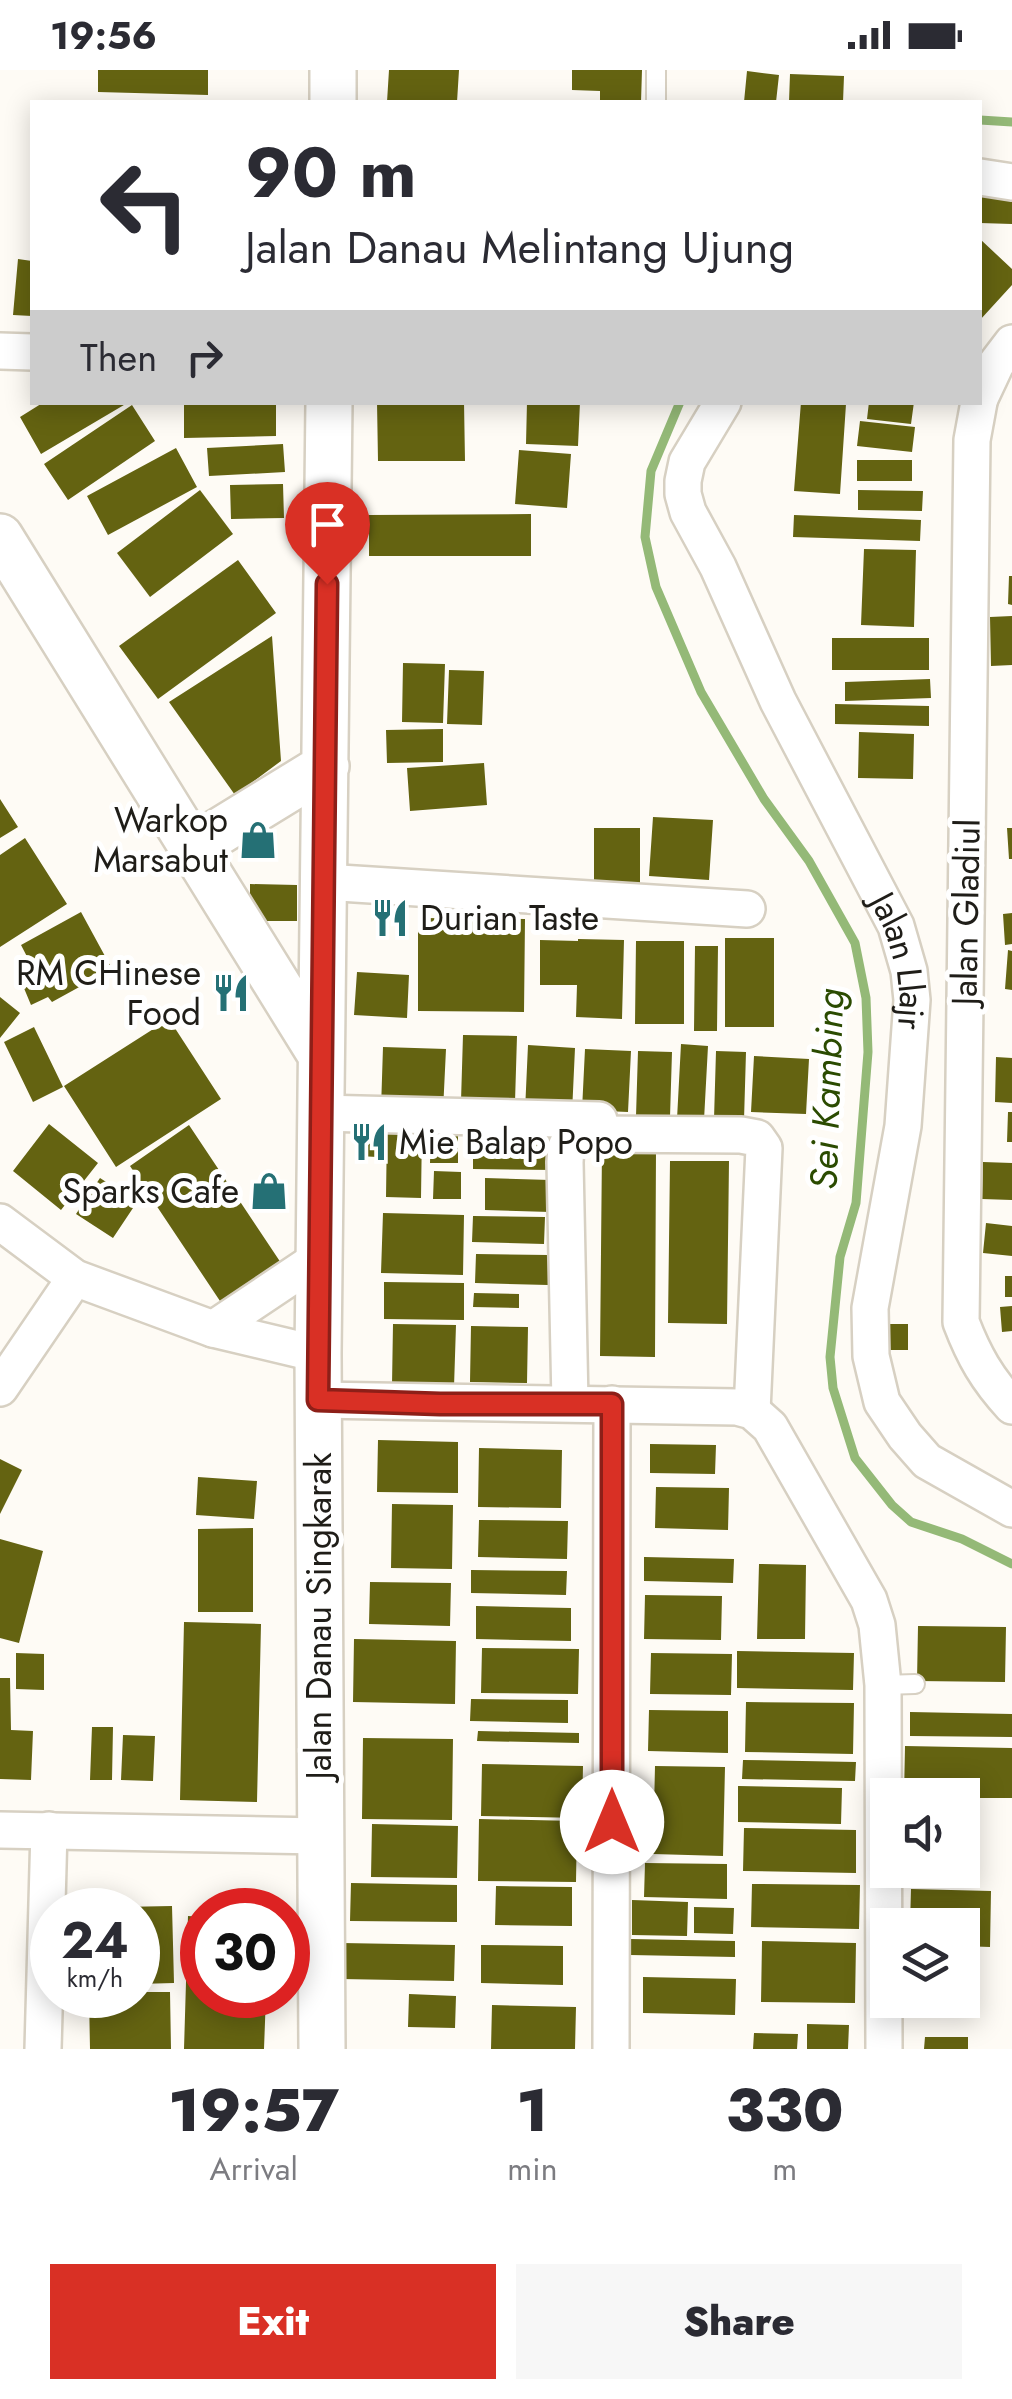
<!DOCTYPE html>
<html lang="en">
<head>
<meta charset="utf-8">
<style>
	:root { --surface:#fff; --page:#f7f7f7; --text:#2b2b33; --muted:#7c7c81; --accent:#d93025 }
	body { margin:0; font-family:Jost,sans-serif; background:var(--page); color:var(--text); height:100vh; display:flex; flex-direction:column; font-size:38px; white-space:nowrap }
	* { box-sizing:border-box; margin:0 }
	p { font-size:32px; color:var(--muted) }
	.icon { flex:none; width:55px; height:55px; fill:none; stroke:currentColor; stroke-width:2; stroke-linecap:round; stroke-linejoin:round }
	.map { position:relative; height:1979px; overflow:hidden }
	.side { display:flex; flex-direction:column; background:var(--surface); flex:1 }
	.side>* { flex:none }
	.guide { position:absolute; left:30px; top:30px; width:952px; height:305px; border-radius:0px; box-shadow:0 5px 25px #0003; background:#fff; color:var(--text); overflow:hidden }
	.fabs { position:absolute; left:870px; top:1708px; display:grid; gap:20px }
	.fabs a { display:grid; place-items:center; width:110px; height:110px; border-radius:0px; background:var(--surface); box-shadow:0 5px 25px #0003; font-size:50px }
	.speed { position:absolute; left:30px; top:1818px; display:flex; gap:20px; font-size:50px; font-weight:700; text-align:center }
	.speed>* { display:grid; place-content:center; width:130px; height:130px; border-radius:50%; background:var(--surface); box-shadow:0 5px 25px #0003; line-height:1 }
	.speed small { font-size:25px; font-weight:400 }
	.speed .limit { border:15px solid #d22; background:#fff; color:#111 }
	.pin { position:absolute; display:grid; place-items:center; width:85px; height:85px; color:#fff; margin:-102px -42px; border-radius:50% 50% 50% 0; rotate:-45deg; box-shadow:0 0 10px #0007 }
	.pin .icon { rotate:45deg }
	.me { position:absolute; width:110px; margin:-55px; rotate:0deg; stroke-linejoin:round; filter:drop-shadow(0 0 8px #0008) }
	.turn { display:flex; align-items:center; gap:35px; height:210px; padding:0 50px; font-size:45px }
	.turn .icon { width:130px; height:130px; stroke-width:2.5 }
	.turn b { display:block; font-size:70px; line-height:85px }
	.then { display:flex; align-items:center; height:95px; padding:0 50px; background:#0003; gap:20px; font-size:38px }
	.eta { display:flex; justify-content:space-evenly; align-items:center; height:170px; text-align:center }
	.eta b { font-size:60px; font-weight:800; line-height:70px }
	.button { display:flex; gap:20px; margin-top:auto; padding:20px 50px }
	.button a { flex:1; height:115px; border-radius:0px; background:var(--accent); color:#fff; font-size:40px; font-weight:800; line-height:115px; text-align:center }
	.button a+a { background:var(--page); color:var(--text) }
	.status { display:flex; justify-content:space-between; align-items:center; height:70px; padding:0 50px; background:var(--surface); direction:ltr }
	.status svg { height:28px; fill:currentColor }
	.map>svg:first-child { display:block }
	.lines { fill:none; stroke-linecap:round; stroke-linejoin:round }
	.stream { stroke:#94b977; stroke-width:9 }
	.building { fill:#646311 }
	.service-casing { stroke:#d7d0c2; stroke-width:22 }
	.minor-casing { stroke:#d7d0c2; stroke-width:40 }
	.tertiary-casing { stroke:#d7d0c2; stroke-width:50 }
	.service { stroke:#fff; stroke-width:18 }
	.minor { stroke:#fff; stroke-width:35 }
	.tertiary { stroke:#fff; stroke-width:45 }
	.route-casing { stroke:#8d1f18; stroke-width:25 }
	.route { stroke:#d93025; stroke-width:18 }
	.labels { text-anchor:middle; stroke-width:10; stroke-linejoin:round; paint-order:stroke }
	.poi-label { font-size:35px; fill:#1f1d18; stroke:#fff; text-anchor:end }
	.street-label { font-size:35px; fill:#1f1d18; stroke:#fff }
	.water-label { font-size:38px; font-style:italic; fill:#2b4b01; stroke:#fff }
</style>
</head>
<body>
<div class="status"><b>19:56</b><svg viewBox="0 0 49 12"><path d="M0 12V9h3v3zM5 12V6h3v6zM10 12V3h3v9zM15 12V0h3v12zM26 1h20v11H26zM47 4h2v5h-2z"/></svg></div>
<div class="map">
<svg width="1012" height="1979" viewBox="0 0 1012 1979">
	<rect width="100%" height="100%" fill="#fefbf5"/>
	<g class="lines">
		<path class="stream" d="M980,50L1012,52
			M680,332L651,401L645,467L656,517L701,622L764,729L809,791L855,873L866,928L868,982L856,1133L840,1187L830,1287L833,1318L855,1388L892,1435L911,1452L962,1469L1012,1494"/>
	</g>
	<path class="building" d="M98,0H208V25L98,22Z
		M389,0H459L457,32H387Z
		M572,0H642L641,32H600V21L572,20Z
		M747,1L779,5L776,32H744Z
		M790,4L844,6L843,32H789Z
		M980,121L1012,123V154L980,153Z
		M980,169L1012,199V215L980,250Z
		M18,189L32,191V246L13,245Z
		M44,332H129L41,384L20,347Z
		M184,332H276V366L184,368Z
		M377,332H464L465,391H378Z
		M527,332H580L578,376L526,374Z
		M801,332L846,334L840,424L794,421Z
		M869,332H914L911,354L867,349Z
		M132,335L155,371L68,430L44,394Z
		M860,351L915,357L912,382L857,376Z
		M283,374L285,402L209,406L207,378Z
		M176,378L197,417L108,465L87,426Z
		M519,380L571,384L567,438L515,434Z
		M857,390H912V411H857Z
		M283,414L284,448L231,449L230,415Z
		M200,420L233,464L150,527L117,483Z
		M858,420L923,421L922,441L858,440Z
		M531,444V486H369V445Z
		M794,445L921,450L920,471L793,467Z
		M864,479L916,480L914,557L861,555Z
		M238,490L276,543L158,629L119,576Z
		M1009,506H1012V535L1008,534Z
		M1012,546V595L991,596L990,547Z
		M272,566L281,691L235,725L169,632Z
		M832,568H929V600H832Z
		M403,593L445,594L443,653L402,652Z
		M449,600L484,601L482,655L447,654Z
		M930,609L931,628L845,631V612Z
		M835,634L929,636V656L835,654Z
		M443,659V692L387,693L386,660Z
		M859,662L914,664L913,709L858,708Z
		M484,693L487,735L410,741L407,698Z
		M0,729L18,757L0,768Z
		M653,747L713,750L709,810L649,806Z
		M594,758H640V816H594Z
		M1007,758H1012V789H1009Z
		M25,768L67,834L0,877V785Z
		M250,814L297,815V851H250Z
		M81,842L112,899L52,932L48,927L31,935L21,911L36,904L21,875Z
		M1012,843V874L1005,875L1003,844Z
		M418,848L525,849L524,942L418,941Z
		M725,868H774V957H725Z
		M578,869L624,870L622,949L576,947L577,915H540V870L578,871Z
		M636,871H684V954H635Z
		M695,876H718L717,961H694Z
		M1008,880L1012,881V920L1005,919Z
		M357,902L409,905L407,948L354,945Z
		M0,927L20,943L0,968Z
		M169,949L221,1029L116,1097L64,1016Z
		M34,957L63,1017L33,1032L4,972Z
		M463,965L517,966L515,1032L461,1031Z
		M681,974L708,976L704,1050L677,1049Z
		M528,975L575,978L572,1043L525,1041Z
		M383,977L446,979L443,1041L381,1039Z
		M585,979L631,981L628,1042L582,1040Z
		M638,981L672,982L670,1047L636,1046Z
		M716,981L746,982L744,1050L714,1049Z
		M754,986L809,989L806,1044L751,1042Z
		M996,987L1012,988V1033L995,1032Z
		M1008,1042H1012V1072H1007Z
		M49,1054L98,1093L61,1140L13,1101Z
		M189,1055L283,1196L224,1237L130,1096Z
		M360,1057L378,1058L377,1087L359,1086Z
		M387,1057L422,1058L421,1128L386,1127Z
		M431,1059L458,1060V1093H430Z
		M473,1072L555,1074L554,1100L473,1099Z
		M602,1078L656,1079L655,1287L600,1286Z
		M670,1091H729L727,1254L668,1253Z
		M983,1092L1012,1093V1130L982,1129Z
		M434,1101L461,1102V1129H433Z
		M100,1108L137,1132L113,1168L76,1144Z
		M485,1108L550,1110V1142L485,1140Z
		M383,1143L464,1145L463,1205L381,1203Z
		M473,1146L545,1147L544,1174L472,1172Z
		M986,1153L1012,1156V1186L983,1183Z
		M476,1184L548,1185V1215L475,1213Z
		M1005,1206H1012V1227H1005Z
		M384,1212L464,1213V1250L384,1249Z
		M474,1223L519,1224V1238L473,1237Z
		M1012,1236V1261L1002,1262L1000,1237Z
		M393,1254L456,1255L454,1317L392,1315Z
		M876,1254H908V1280H876Z
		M471,1256L528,1257L527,1313L470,1312Z
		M378,1370L458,1372V1423L377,1422Z
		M650,1374L716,1375L715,1404L650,1403Z
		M479,1378L562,1380L561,1438L478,1437Z
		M0,1389L22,1400L0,1444Z
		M198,1407L257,1411L254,1449L196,1445Z
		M656,1417L729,1418L728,1460L655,1458Z
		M392,1434L453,1435L452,1499L391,1498Z
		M479,1450L568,1451L567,1489L478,1487Z
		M253,1458V1542H198V1459Z
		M0,1469L43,1481L19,1573L0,1568Z
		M644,1487L734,1489L733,1513L644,1511Z
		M759,1494L806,1495L805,1569H757Z
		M471,1500L567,1501L566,1525L471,1523Z
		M370,1512L451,1513L450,1556L369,1554Z
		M645,1525L722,1526L721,1570L644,1569Z
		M476,1536L571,1538V1571L476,1569Z
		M184,1552L261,1554L257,1732L180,1730Z
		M918,1556L1006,1557L1005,1612L917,1611Z
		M354,1569L456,1571L455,1634L353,1632Z
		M482,1578L579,1579L578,1624L481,1623Z
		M737,1581L854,1583L853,1620L737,1618Z
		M16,1583L44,1584V1620L16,1619Z
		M651,1583L732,1584L731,1625L650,1624Z
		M0,1608H10L11,1660L33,1661L31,1710L0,1709Z
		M471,1629L568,1630V1653L470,1651Z
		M746,1632L854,1633L853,1684L745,1682Z
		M649,1640L728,1641V1683L648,1681Z
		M910,1642L1012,1644V1667L910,1666Z
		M92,1657H113L112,1710H90Z
		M478,1661L579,1663V1673L477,1671Z
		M123,1665L155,1666L153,1711L121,1710Z
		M363,1668L453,1669L452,1750L362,1749Z
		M905,1676L1012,1678V1728H962V1725H904Z
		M743,1690L856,1692L855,1711L742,1709Z
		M482,1694L583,1696L582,1748L481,1746Z
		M655,1696L725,1697L723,1786L653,1784Z
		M738,1716L842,1718L841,1754L738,1752Z
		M962,1744H975L974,1815L903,1814L904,1800H962Z
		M479,1749L577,1751L576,1812L478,1811Z
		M372,1754L458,1756L457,1808L371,1807Z
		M744,1758L856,1760V1803L743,1801Z
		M645,1793L727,1794V1829L644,1827Z
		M351,1813L457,1815V1852L350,1851Z
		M752,1814L860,1815L859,1859L751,1857Z
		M496,1816L572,1817V1856L495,1855Z
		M911,1819L991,1821L990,1877L962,1876V1855H910Z
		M632,1830L688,1832L687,1866L632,1865Z
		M172,1836L174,1913L138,1914V1840H121V1837Z
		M694,1837L734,1838L733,1864L694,1863Z
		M188,1846L202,1847V1925H266L264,1979H184Z
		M631,1869L735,1871V1887L630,1885Z
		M762,1871L856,1873L855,1933L761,1932Z
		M342,1873L455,1875L454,1911L341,1909Z
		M481,1875L563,1876V1915L481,1913Z
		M962,1880H974L973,1905H962Z
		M643,1907L736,1909L735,1945L643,1943Z
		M962,1912H971V1944L913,1943V1930H962Z
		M138,1922H170L171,1979H90L89,1925H138Z
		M409,1924L456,1926L455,1958L408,1957Z
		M492,1935L576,1937L575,1979H491Z
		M807,1954L849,1955L848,1979H807Z
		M754,1963L798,1964L797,1979H753Z
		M925,1967H968V1979H924Z"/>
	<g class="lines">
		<g class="service-casing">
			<path id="service" d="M656,32V0
				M883,1615L915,1614"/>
		</g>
		<g class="minor-casing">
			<g id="minor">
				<path d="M980,107L1012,112"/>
				<path d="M0,281L32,282"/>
				<path d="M980,328L996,294L1012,273"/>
				<path id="s1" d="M723,332L687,392L683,411V424L688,442L718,497L778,631L896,856L909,901L912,930L903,1056L870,1238L871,1286L882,1332L905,1366L927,1391L1012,1439"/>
				<path d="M979,332L972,370L961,1252C974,1286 987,1309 1012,1336"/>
				<path d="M324,812L747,839"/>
				<path d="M320,1043L599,1050"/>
				<path d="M0,1152L75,1208L213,1259L318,1284"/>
				<path d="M213,1259L319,1188"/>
				<path d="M0,1318L75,1208"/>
				<path d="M318,1330L737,1337L752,1341L770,1357L869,1530L877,1555L883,1615L884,1979"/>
				<path d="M570,1333L565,1092L566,1077L570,1069L588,1064L741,1065L757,1068L764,1078L752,1341"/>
				<path d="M0,1760L320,1766"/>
				<path d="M43,1979L49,1760"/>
				<path d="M611,1979L612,1334"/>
			</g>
		</g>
		<g class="tertiary-casing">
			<path id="tertiary" d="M333,32V0
				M0,467L321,985
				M194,777L326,696
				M322,1979L318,1284L329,332"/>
		</g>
		<use href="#service" class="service"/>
		<use href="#minor" class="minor"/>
		<use href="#tertiary" class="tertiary"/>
	</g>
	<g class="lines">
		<g class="route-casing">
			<path id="route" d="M327,514L318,1330L440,1334H612V1752"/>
		</g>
		<use href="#route" class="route"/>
	</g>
	<defs>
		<g id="shop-bare" transform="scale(3)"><path d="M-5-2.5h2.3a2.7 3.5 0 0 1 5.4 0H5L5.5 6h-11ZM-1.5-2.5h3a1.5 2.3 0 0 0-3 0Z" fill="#257075" stroke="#fff" stroke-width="2.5" paint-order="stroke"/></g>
		<g id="restaurant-bare" transform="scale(3)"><path d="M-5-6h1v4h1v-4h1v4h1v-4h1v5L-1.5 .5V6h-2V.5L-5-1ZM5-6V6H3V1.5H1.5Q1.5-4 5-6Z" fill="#257075" stroke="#fff" stroke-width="2.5" paint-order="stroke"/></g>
	</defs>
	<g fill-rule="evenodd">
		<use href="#shop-bare" x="258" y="770"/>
		<use href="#restaurant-bare" x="390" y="848"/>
		<use href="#restaurant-bare" x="231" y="923"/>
		<use href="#restaurant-bare" x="369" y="1072"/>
		<use href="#shop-bare" x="269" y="1121"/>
	</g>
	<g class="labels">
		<g class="poi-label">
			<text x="228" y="762">Warkop<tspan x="228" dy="40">Marsabut</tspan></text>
			<text x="420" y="860" text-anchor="start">Durian Taste</text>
			<text x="201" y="915">RM CHinese<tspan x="201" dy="40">Food</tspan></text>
			<text x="399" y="1084" text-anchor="start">Mie Balap Popo</text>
			<text x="239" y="1133">Sparks Cafe</text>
		</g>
		<g class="street-label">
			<text transform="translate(966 842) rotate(-89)" y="12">Jalan Gladiul</text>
			<text dy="12" stroke="none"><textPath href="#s1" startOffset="620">Jalan Llajr</textPath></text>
			<text transform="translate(319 1546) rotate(-90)" y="12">Jalan Danau Singkarak</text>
		</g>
		<g class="water-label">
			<text transform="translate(827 1019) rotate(-88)" y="13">Sei Kambing</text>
		</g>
	</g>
</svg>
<div class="fabs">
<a><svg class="icon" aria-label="sound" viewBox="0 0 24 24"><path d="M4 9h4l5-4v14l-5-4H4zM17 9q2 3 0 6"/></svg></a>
<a><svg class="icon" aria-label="layers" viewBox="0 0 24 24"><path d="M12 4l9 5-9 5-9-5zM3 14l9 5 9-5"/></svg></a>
</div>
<div class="speed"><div>24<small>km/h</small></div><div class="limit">30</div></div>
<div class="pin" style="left:327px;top:514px;background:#d93025"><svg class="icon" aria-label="arrive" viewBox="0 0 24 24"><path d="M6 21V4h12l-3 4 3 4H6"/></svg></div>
<svg class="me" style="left:612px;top:1752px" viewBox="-20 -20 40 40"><circle r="19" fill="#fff"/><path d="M0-13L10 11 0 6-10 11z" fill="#d93025"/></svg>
<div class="guide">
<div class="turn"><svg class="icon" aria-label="left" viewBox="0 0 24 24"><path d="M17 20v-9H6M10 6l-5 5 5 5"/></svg><div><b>90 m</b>Jalan Danau Melintang Ujung</div></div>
<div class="then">Then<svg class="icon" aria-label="right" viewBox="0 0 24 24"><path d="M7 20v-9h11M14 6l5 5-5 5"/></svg></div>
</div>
</div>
<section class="side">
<div class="eta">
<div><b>19:57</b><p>Arrival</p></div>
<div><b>1</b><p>min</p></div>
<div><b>330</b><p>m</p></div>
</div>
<div class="button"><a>Exit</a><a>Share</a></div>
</section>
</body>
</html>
